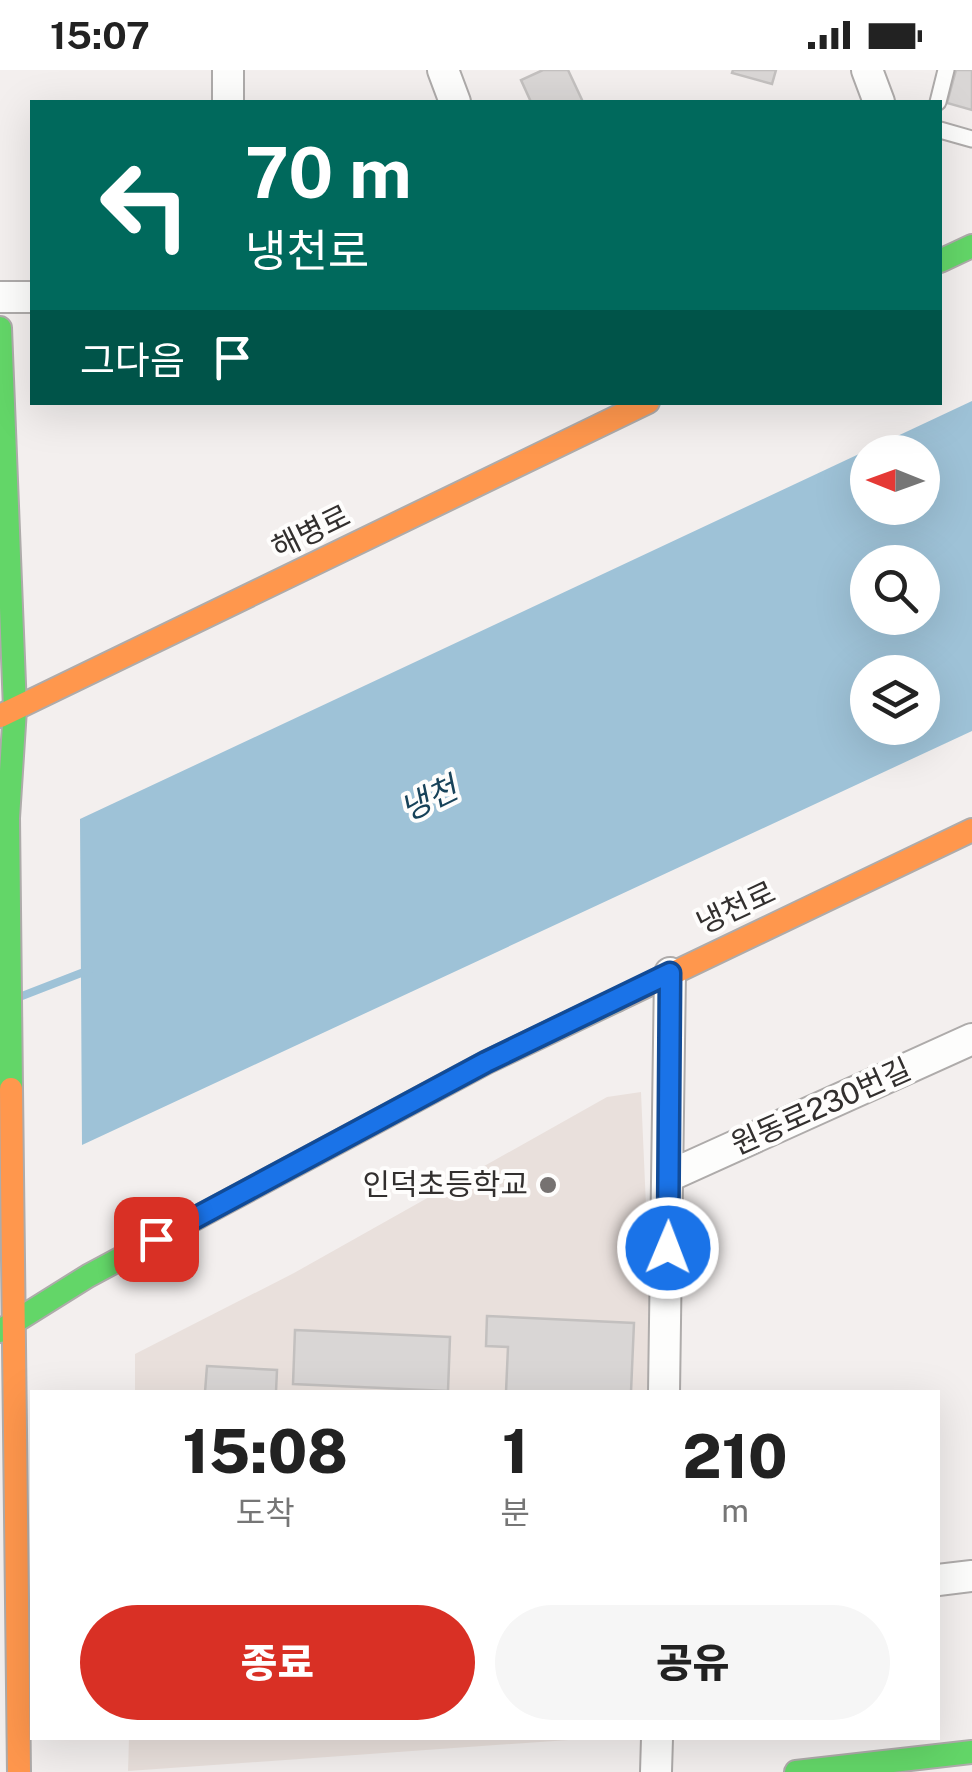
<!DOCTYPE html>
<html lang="ko">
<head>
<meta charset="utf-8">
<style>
	:root { --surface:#fff; --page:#f6f6f6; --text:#222; --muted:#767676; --accent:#d93025 }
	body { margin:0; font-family:"Public Sans","Noto Sans KR",sans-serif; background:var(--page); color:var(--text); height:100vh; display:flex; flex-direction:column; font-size:38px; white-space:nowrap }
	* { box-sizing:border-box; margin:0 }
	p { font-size:32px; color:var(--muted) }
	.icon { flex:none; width:55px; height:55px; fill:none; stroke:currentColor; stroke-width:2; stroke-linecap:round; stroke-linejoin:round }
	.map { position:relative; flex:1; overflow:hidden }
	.drawer { position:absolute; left:30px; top:1320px; width:910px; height:350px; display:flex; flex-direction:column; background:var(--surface); border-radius:0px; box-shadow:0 10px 40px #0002 }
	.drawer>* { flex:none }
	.guide { position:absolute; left:30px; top:30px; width:912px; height:305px; border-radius:0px; box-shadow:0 10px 40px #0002; background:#00695c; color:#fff; overflow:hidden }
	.needle { width:65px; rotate:271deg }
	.buttons { position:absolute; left:850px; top:365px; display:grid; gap:20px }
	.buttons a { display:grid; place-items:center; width:90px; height:90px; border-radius:50%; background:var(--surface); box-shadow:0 10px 40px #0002; font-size:50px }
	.pin { position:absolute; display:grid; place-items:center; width:85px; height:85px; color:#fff; margin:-42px; border-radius:20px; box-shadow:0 5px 15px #0006 }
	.me { position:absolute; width:110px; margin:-55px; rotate:1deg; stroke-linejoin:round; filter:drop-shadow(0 0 8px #0008) }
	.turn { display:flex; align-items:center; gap:35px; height:210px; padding:0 50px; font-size:45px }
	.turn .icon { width:130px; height:130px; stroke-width:2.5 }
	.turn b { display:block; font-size:70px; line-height:85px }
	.then { display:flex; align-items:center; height:95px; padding:0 50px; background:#0003; gap:20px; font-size:38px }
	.eta { display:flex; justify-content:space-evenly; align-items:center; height:170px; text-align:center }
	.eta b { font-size:60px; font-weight:800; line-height:70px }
	.cta { display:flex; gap:20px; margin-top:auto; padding:20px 50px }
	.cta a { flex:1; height:115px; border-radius:60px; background:var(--accent); color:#fff; font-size:40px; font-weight:800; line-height:115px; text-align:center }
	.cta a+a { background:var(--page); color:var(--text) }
	.status { display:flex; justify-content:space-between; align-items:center; height:70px; padding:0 50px; background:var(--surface); direction:ltr }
	.status svg { height:28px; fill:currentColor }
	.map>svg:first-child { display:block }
	.built { fill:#e9e0dc }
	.water { fill:#9ec2d7; fill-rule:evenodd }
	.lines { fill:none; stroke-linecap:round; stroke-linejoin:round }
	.stream { stroke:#9ec2d7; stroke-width:8 }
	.building { fill:#d9d6d5; stroke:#c3c0bf; stroke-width:2.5 }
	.lane-casing { stroke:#aeabaa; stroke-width:19 }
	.street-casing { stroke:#aeabaa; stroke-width:34 }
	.fast-casing { stroke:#aeabaa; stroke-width:26 }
	.slow-casing { stroke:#aeabaa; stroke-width:26 }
	.lane { stroke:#fdfdfc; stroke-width:15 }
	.street { stroke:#fdfdfc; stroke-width:30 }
	.fast { stroke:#63d668; stroke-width:22 }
	.slow { stroke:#ff974d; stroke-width:22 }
	.route-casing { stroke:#114b97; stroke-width:25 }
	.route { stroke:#1a73e8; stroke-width:18 }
	.poi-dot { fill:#767271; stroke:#fefdfc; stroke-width:4 }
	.labels { text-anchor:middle; stroke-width:8; stroke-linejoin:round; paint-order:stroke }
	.street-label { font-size:30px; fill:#322f2e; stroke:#fefdfc }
	.poi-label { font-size:30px; fill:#322f2e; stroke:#fefdfc; text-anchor:end }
	.water-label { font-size:32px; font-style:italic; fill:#174259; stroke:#fefdfc }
</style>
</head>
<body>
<div class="status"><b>15:07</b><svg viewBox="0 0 49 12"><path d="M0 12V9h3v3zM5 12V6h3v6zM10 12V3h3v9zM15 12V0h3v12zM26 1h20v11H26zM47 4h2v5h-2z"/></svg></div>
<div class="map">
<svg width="972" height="1702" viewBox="0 0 972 1702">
	<rect width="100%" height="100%" fill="#f3efee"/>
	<path class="built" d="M641,1022L650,1227L648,1322H135V1284L294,1203L607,1027Z
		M129,1668H597L128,1701Z"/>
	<path class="water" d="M972,331V661L82,1075L80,749ZM868,382H922V438H868ZM868,492H922V548H868ZM868,602H922V658H868Z"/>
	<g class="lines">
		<path class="stream" d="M22,926L89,900"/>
	</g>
	<path class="building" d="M543,0H568L583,32H531L521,10Z
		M733,0H776L772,14L732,3Z
		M956,0H972V40L947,33Z
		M487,1246L634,1253L631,1322H506L508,1277L486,1276Z
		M295,1260L450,1267L448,1321L293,1314Z
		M207,1296L277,1300L276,1322H205Z"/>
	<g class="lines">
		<g class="lane-casing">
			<path id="lane" d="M938,32L946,0
				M940,60L972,69"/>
		</g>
		<g class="street-casing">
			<path id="street" d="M443,0L455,32
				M867,0L879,32
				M228,32V0
				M0,227H32
				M669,1106L972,969
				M664,1322L670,903
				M938,1510L972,1506
				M656,1702L657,1668"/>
		</g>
		<g class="fast-casing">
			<path id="fast" d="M940,191L972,176
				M0,258L15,639L8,748L11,1019
				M0,1261L88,1206L487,992L617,930
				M796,1702L972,1682"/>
		</g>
		<g class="slow-casing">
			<path id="slow" d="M0,646L648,332
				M617,930L972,760
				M11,1019L19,1702"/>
		</g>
		<use href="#lane" class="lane"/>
		<use href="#street" class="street"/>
		<use href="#fast" class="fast"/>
		<use href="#slow" class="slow"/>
	</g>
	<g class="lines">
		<g class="route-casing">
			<path id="route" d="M156,1169L486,992L670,903L668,1178"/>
		</g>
		<use href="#route" class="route"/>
	</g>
	<circle class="poi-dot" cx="548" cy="1115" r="10"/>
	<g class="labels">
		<g class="street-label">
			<text transform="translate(311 462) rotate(-26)" y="10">해병로</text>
			<text transform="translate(736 838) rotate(-25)" y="10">냉천로</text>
			<text transform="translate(821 1037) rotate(-24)" y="10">원동로230번길</text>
		</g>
		<g class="poi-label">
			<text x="528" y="1125">인덕초등학교</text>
		</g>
		<g class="water-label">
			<text transform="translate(429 729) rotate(-26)" y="11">냉천</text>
		</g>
	</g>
</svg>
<div class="buttons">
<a><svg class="needle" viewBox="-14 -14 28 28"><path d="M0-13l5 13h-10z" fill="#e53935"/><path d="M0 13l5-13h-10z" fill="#767676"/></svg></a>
<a><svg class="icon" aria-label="search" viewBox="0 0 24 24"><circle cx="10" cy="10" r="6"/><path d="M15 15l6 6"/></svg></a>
<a><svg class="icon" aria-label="layers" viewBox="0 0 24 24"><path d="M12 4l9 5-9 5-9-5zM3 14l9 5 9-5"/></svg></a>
</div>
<div class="pin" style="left:156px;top:1169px;background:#d93025"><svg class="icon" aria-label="arrive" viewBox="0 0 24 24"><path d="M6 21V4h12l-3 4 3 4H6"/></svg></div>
<svg class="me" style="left:668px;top:1178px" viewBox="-20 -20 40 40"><circle r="17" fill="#1a73e8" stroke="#fff" stroke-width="3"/><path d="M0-11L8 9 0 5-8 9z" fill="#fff"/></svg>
<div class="guide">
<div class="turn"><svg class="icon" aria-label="left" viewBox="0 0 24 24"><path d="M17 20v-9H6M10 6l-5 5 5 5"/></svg><div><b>70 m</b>냉천로</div></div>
<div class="then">그다음<svg class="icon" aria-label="arrive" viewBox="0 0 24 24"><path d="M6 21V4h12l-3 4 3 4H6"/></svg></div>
</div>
<section class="drawer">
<div class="eta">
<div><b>15:08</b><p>도착</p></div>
<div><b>1</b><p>분</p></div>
<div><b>210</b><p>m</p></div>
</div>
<div class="cta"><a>종료</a><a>공유</a></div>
</section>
</div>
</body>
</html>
